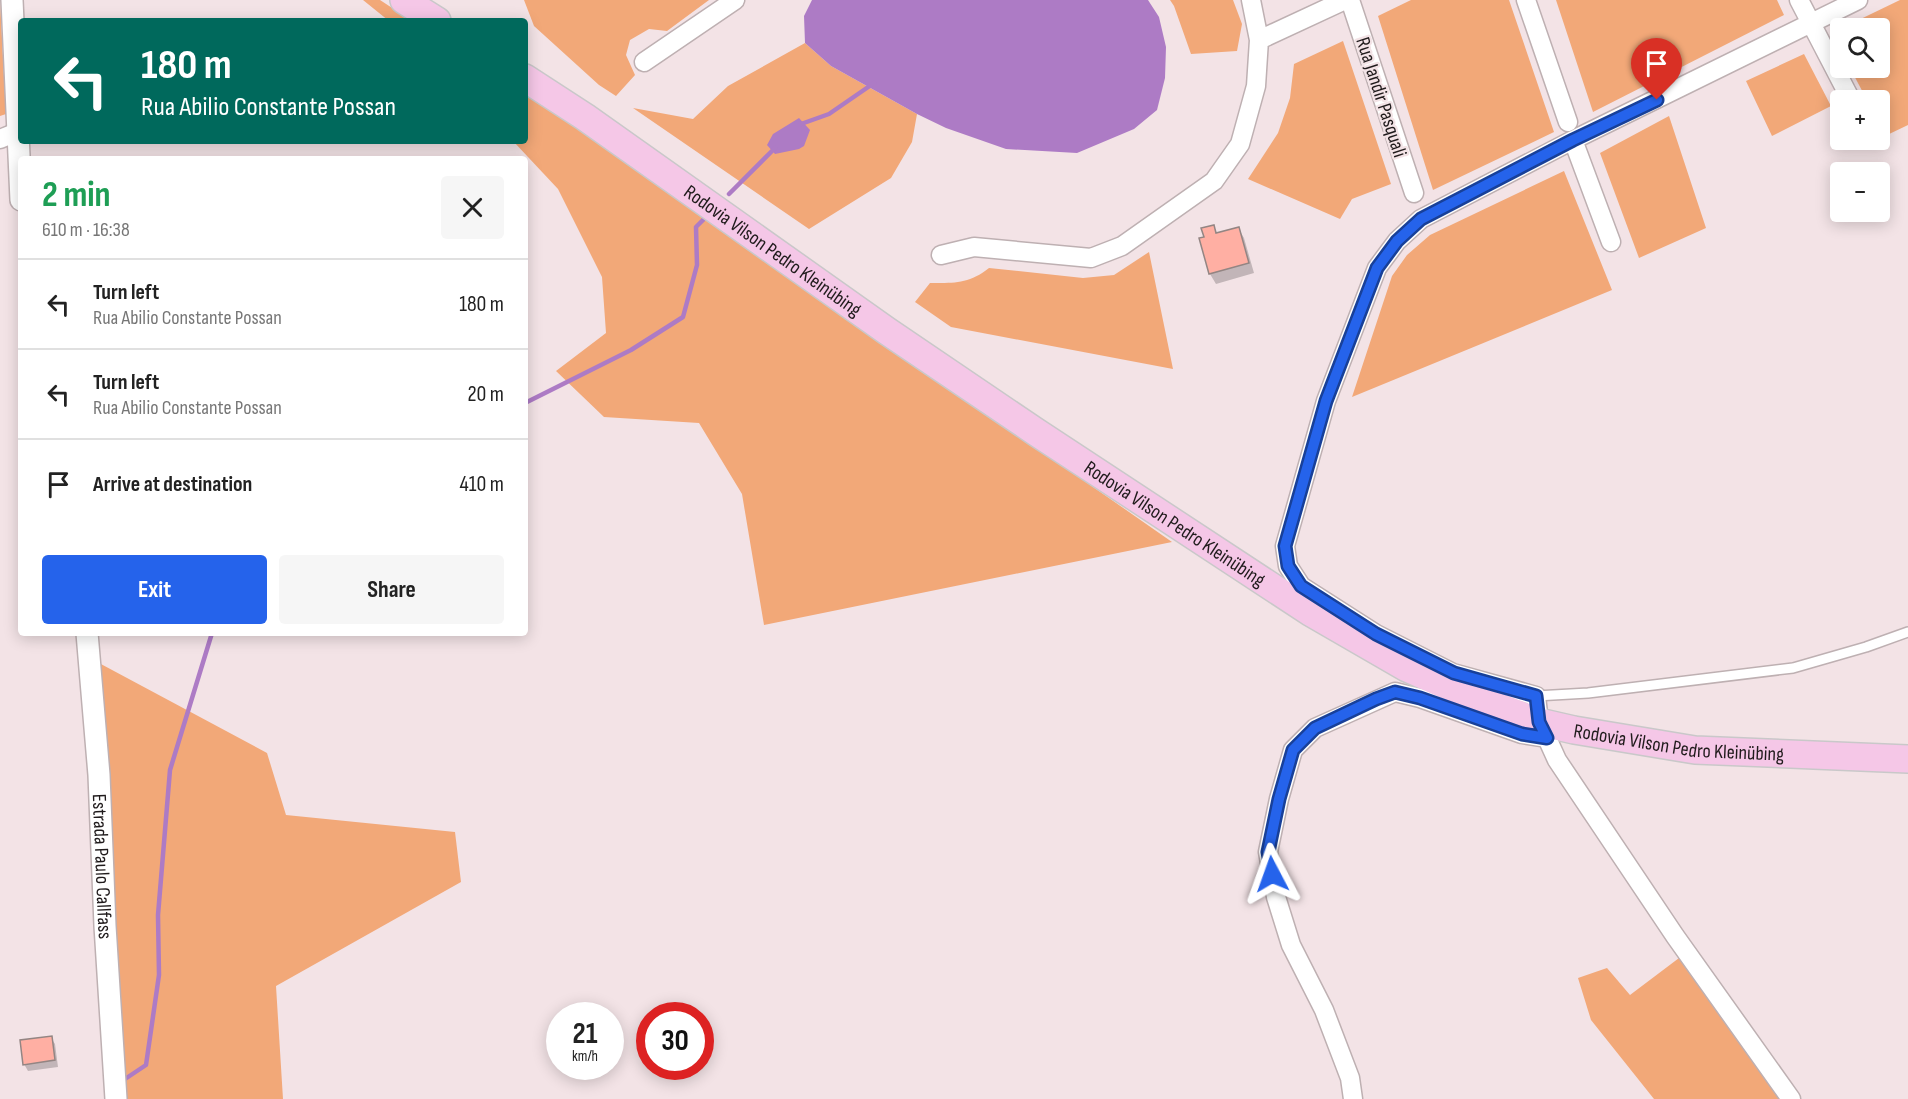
<!DOCTYPE html>
<html lang="en">
<head>
<meta charset="utf-8">
<style>
	:root { --surface:#fff; --page:#f6f6f6; --text:#222; --muted:#767676; --line:#e0e0e0; --accent:#2563eb }
	body { margin:0; font-family:"Sofia Sans Condensed",sans-serif; background:var(--page); color:var(--text); height:100vh; display:flex; flex-direction:column; font-size:22px; white-space:nowrap }
	* { box-sizing:border-box; margin:0 }
	p { font-size:20px; color:var(--muted) }
	.icon { flex:none; width:33px; height:33px; fill:none; stroke:currentColor; stroke-width:2; stroke-linecap:round; stroke-linejoin:round }
	.map { position:relative; flex:1; overflow:hidden }
	.side { position:absolute; left:18px; top:156px; width:510px; height:480px; display:flex; flex-direction:column; background:var(--surface); border-radius:6px; box-shadow:0 3px 15px #0003 }
	.side>* { flex:none }
	.top-card { position:absolute; left:18px; top:18px; width:510px; height:126px; border-radius:6px; box-shadow:0 3px 15px #0003; background:#00695c; color:#fff; overflow:hidden }
	.fabs { position:absolute; left:1830px; top:18px; display:grid; gap:12px }
	.fabs a { display:grid; place-items:center; width:60px; height:60px; border-radius:6px; background:var(--surface); box-shadow:0 3px 15px #0003; font-size:30px }
	.speed { position:absolute; left:546px; top:1002px; display:flex; gap:12px; font-size:30px; font-weight:700; text-align:center }
	.speed>* { display:grid; place-content:center; width:78px; height:78px; border-radius:50%; background:var(--surface); box-shadow:0 3px 15px #0003; line-height:1 }
	.speed small { font-size:15px; font-weight:400 }
	.speed .limit { border:9px solid #d22; background:#fff; color:#111 }
	.pin { position:absolute; display:grid; place-items:center; width:51px; height:51px; color:#fff; margin:-62px -26px; border-radius:50% 50% 50% 0; rotate:-45deg; box-shadow:0 0 6px #0007 }
	.pin .icon { rotate:45deg }
	.me { position:absolute; width:66px; margin:-33px; rotate:356deg; stroke-linejoin:round; filter:drop-shadow(0 0 4px #0008) }
	.turn { display:flex; align-items:center; gap:21px; height:126px; padding:0 24px; font-size:27px }
	.turn .icon { width:78px; height:78px; stroke-width:2.5 }
	.turn b { display:block; font-size:42px; line-height:51px }
	.round { display:grid; place-items:center; flex:none; width:63px; height:63px; border-radius:6px; background:var(--page) }
	.summary { display:flex; align-items:center; justify-content:space-between; height:102px; padding:0 24px }
	h1 { font-size:36px; font-weight:700; line-height:45px; color:#1e9e55 }
	.action { display:flex; gap:12px; margin-top:auto; padding:12px 24px }
	.action a { flex:1; height:69px; border-radius:6px; background:var(--accent); color:#fff; font-size:24px; font-weight:700; line-height:69px; text-align:center }
	.action a+a { background:var(--page); color:var(--text) }
	ul { padding:0; list-style:none }
	li { display:flex; align-items:center; gap:18px; height:90px; padding:0 24px; border-top:2px solid var(--line) }
	li div { flex:1 }
	li b { display:block; font-size:22px }
	li em { font-style:normal }
	.map>svg:first-child { display:block }
	.green { fill:#f2a878 }
	.water { fill:#ad7bc5 }
	.shadow { fill:#0003 }
	.lines { fill:none; stroke-linecap:round; stroke-linejoin:round }
	.stream { stroke:#ad7bc5; stroke-width:4.5 }
	.building { fill:#ffafa3; stroke:#938583; stroke-width:1.5 }
	.service-casing { stroke:#beb0b2; stroke-width:12 }
	.minor-casing { stroke:#beb0b2; stroke-width:21 }
	.tertiary-casing { stroke:#beb0b2; stroke-width:24 }
	.primary-casing { stroke:#c9c8c9; stroke-width:30 }
	.service { stroke:#fff; stroke-width:9 }
	.minor { stroke:#fff; stroke-width:18 }
	.tertiary { stroke:#fff; stroke-width:21 }
	.primary { stroke:#f5c7e7; stroke-width:27 }
	.route-casing { stroke:#184099; stroke-width:15 }
	.route { stroke:#2563eb; stroke-width:10 }
	.labels { text-anchor:middle; stroke-width:4.5; stroke-linejoin:round; paint-order:stroke }
	.street-label { font-size:20px; fill:#201b1c; stroke:#f3e3e6 }
</style>
</head>
<body>
<div class="map">
<svg width="1908" height="1099" viewBox="0 0 1908 1099">
	<rect width="100%" height="100%" fill="#f3e3e6"/>
	<path class="green" d="M0,0L6,114L0,116Z
		M363,0H380L412,21H389Z
		M524,0H709L667,31L649,29L630,40L626,55L635,75L616,96L599,85L534,26Z
		M1170,0H1233L1242,24L1237,51L1191,54L1174,6Z
		M1411,0H1509L1554,132L1433,190L1378,16Z
		M1556,0H1777L1784,15L1593,112Z
		M1900,0H1908V125L1885,136L1880,125V100H1867L1850,68H1880V28H1842Z
		M1343,41L1391,184L1352,199L1340,219L1248,179L1278,133L1290,98L1294,64Z
		M805,43L831,66L917,114L912,142L891,178L809,229L633,108L693,119L728,86Z
		M1804,54L1831,106L1772,136L1746,81Z
		M525,94L583,131L1172,542L764,625L742,494L699,423L604,417L556,371L606,333L602,277L558,189L513,141H525Z
		M1669,116L1706,228L1639,258L1600,153Z
		M1564,171L1612,290L1352,397L1392,276L1407,255L1430,235Z
		M1149,252L1173,369L951,327L915,302L930,283C954,283 969,284 989,268L1083,278L1114,275Z
		M99,663L267,753L286,815L455,832L461,882L276,986L283,1099H122Z
		M1683,955L1786,1099H1654L1591,1020L1578,978L1607,968L1630,995Z"/>
	<path class="water" d="M812,0H1148L1159,17L1166,47L1165,78L1157,110L1134,129L1077,153L1006,149L946,128L917,114L831,66L805,43L804,16Z
		M799,118L810,130L804,146L799,149L775,154L767,145L773,134Z"/>
	<path class="shadow" d="M1213,227L1218,234L1238,228L1244,238L1254,273L1216,284L1210,274L1206,238Z
		M51,1038L55,1044L58,1067L28,1071L24,1064Z"/>
	<g class="lines">
		<path class="stream" d="M801,124L829,114L874,83
			M729,194L775,148
			M525,403L631,350L683,317L697,265L696,227L708,215
			M122,1081L146,1065L159,975L158,915L170,770L212,633"/>
	</g>
	<path class="building" d="M1214,225L1216,233L1239,227L1249,263L1209,274L1199,238L1204,237L1201,228Z
		M52,1036L55,1060L23,1065L20,1040Z"/>
	<g class="lines">
		<g class="service-casing">
			<path id="service" d="M1536,696L1588,693L1793,668L1866,647L1908,632"/>
		</g>
		<g class="minor-casing">
			<path id="minor" d="M1350,0L1414,193
				M1526,0L1568,122
				M1799,0L1851,100
				M1259,40L1345,0
				M644,62L735,0
				M0,139L17,132
				M1573,140L1611,242
				M941,255L974,247L1091,258L1122,246L1214,181L1240,144L1256,86L1259,40L1251,0
				M1547,738L1539,722L1536,696L1453,673L1376,634L1301,586L1288,566L1285,546L1326,401L1377,268L1397,241L1421,219L1573,140L1858,0
				M1353,1099L1350,1078L1324,1010L1291,945L1276,897L1268,852L1279,799L1293,750L1315,728L1395,692L1420,698L1522,734L1547,738L1557,760L1675,936L1791,1099"/>
		</g>
		<g class="tertiary-casing">
			<g id="tertiary">
				<path d="M12,0L21,200"/>
				<path id="s1" d="M87,633L99,775L105,926L116,1099"/>
			</g>
		</g>
		<g class="primary-casing">
			<g id="primary">
				<path d="M404,0L437,21"/>
				<path id="s2" d="M525,78L585,117L887,331L1036,432L1310,612L1407,668L1470,696L1539,722L1574,730L1695,750L1908,759"/>
			</g>
		</g>
		<use href="#service" class="service"/>
		<use href="#minor" class="minor"/>
		<use href="#tertiary" class="tertiary"/>
		<use href="#primary" class="primary"/>
	</g>
	<g class="lines">
		<g class="route-casing">
			<path id="route" d="M1272,874L1268,852L1279,799L1293,750L1315,728L1376,699L1395,692L1420,698L1522,734L1547,738L1539,722L1536,696L1454,673L1376,634L1301,586L1288,566L1285,546L1326,401L1377,268L1397,241L1421,219L1573,140L1657,100"/>
		</g>
		<use href="#route" class="route"/>
	</g>
	<g class="labels">
		<g class="street-label">
			<text transform="translate(1382 97) rotate(72)" y="7">Rua Jandir Pasquali</text>
			<text dy="7" stroke="none"><textPath href="#s2" startOffset="302">Rodovia Vilson Pedro Kleinübing</textPath></text>
			<text dy="7" stroke="none"><textPath href="#s2" startOffset="788">Rodovia Vilson Pedro Kleinübing</textPath></text>
			<text dy="7" stroke="none"><textPath href="#s2" startOffset="1346">Rodovia Vilson Pedro Kleinübing</textPath></text>
			<text dy="7" stroke="none"><textPath href="#s1" startOffset="234">Estrada Paulo Callfass</textPath></text>
		</g>
	</g>
</svg>
<div class="fabs">
<a><svg class="icon" aria-label="search" viewBox="0 0 24 24"><circle cx="10" cy="10" r="6"/><path d="M15 15l6 6"/></svg></a>
<a>+</a>
<a>−</a>
</div>
<div class="speed"><div>21<small>km/h</small></div><div class="limit">30</div></div>
<div class="pin" style="left:1657px;top:100px;background:#d93025"><svg class="icon" aria-label="arrive" viewBox="0 0 24 24"><path d="M6 21V4h12l-3 4 3 4H6"/></svg></div>
<svg class="me" style="left:1272px;top:874px" viewBox="-20 -20 40 40"><path d="M0-17L14 15 0 8-14 15z" fill="#2563eb" stroke="#fff" stroke-width="4"/></svg>
<div class="top-card">
<div class="turn"><svg class="icon" aria-label="left" viewBox="0 0 24 24"><path d="M17 20v-9H6M10 6l-5 5 5 5"/></svg><div><b>180 m</b>Rua Abilio Constante Possan</div></div>
</div>
<section class="side">
<div class="summary"><div><h1>2 min</h1><p>610 m · 16:38</p></div><a class="round"><svg class="icon" aria-label="close" viewBox="0 0 24 24"><path d="M6 6l12 12M18 6L6 18"/></svg></a></div>
<ul>
<li><svg class="icon" aria-label="left" viewBox="0 0 24 24"><path d="M17 20v-9H6M10 6l-5 5 5 5"/></svg><div><b>Turn left</b><p>Rua Abilio Constante Possan</p></div><em>180 m</em></li>
<li><svg class="icon" aria-label="left" viewBox="0 0 24 24"><path d="M17 20v-9H6M10 6l-5 5 5 5"/></svg><div><b>Turn left</b><p>Rua Abilio Constante Possan</p></div><em>20 m</em></li>
<li><svg class="icon" aria-label="arrive" viewBox="0 0 24 24"><path d="M6 21V4h12l-3 4 3 4H6"/></svg><div><b>Arrive at destination</b></div><em>410 m</em></li>
</ul>
<div class="action"><a>Exit</a><a>Share</a></div>
</section>
</div>
</body>
</html>
